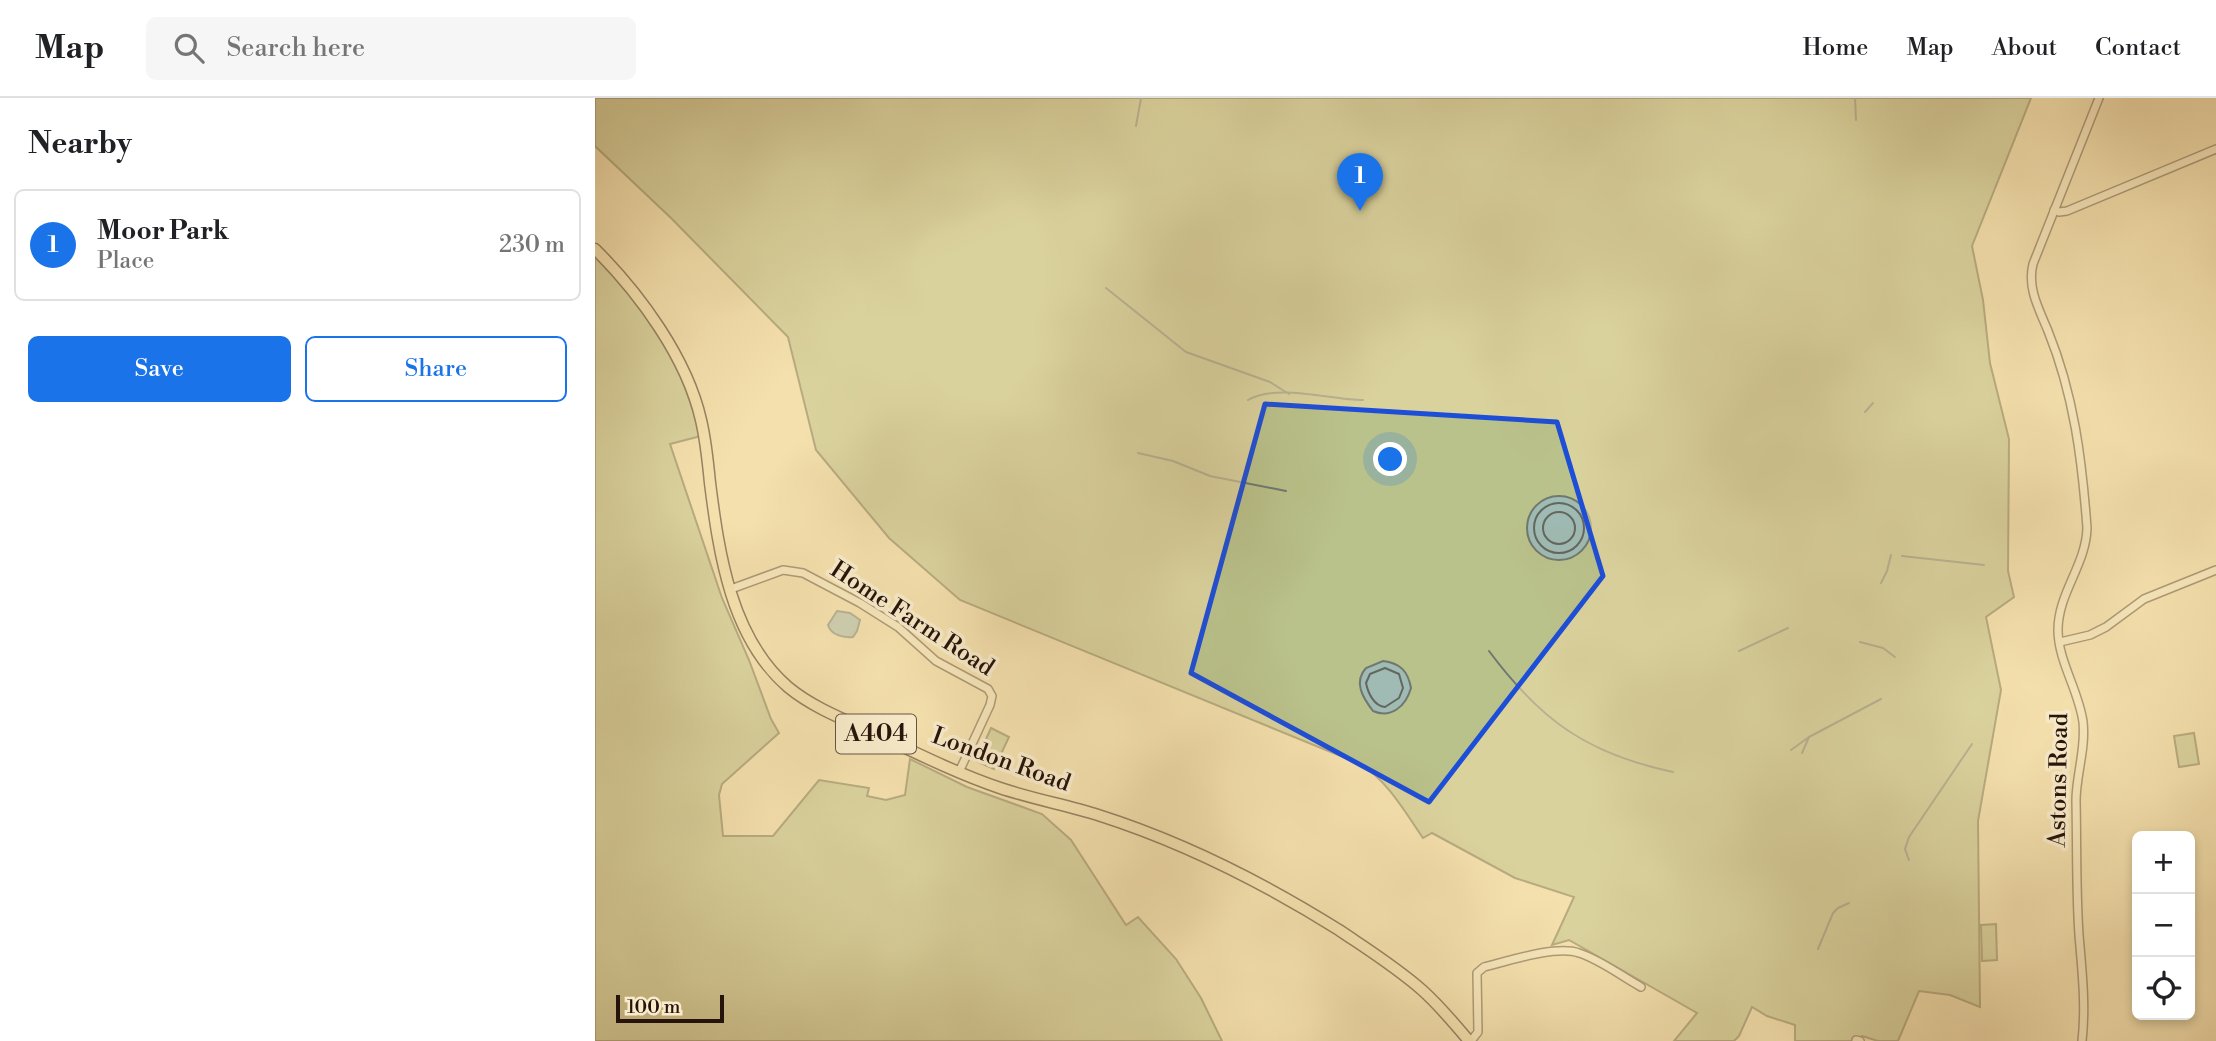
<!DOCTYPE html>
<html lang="en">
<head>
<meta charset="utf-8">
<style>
  :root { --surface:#fff; --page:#f6f6f6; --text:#202124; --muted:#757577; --line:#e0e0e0; --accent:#1a73e8 }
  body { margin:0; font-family:"Libre Bodoni",serif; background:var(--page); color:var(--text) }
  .controls { position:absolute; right:21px; bottom:21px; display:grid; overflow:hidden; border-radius:10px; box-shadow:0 4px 10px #0003 }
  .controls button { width:63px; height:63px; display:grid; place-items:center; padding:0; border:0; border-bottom:2px solid var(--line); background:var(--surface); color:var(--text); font:35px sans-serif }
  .scale { position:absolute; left:21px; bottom:18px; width:108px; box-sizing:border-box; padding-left:7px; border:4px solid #26130b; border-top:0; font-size:19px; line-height:24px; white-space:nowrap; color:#26130b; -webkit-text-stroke:5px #f8ebca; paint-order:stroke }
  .you { position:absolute; left:796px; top:362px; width:24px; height:24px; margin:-18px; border:5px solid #fff; border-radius:50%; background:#1a73e8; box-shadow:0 0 0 10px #1a73e833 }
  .badge { display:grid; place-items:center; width:46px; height:46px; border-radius:50%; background:var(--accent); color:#fff; font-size:23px; font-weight:700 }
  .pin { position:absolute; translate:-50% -58px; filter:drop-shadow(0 2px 4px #0008) }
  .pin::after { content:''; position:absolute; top:37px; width:24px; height:21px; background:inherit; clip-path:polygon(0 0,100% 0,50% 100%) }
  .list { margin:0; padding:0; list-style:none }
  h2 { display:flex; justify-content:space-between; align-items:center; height:91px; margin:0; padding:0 28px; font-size:30px }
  h2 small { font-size:23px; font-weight:400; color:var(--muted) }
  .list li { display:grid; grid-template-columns:46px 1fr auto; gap:21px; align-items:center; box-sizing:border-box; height:112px; margin:0 14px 14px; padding:0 14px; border:2px solid var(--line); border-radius:10px }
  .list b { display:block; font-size:26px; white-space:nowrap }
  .list p { margin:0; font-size:23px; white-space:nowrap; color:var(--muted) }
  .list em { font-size:23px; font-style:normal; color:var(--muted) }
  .actions { display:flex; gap:14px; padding:21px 28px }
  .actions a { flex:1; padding:16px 0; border:2px solid var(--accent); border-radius:10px; text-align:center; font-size:24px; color:var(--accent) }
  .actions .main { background:var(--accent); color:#fff }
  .icon { flex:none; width:38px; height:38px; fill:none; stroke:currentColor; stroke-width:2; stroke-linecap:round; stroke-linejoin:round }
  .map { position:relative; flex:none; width:1621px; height:943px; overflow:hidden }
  header { display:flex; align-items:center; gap:42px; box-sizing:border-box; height:98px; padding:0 35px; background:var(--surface); border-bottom:2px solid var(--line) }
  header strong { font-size:33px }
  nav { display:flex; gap:38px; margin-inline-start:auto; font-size:24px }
  .search { width:490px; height:63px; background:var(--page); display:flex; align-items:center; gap:18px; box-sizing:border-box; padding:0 24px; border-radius:10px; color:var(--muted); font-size:26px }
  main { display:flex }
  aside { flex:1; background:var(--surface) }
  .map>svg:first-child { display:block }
</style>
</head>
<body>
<header>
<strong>Map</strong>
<div class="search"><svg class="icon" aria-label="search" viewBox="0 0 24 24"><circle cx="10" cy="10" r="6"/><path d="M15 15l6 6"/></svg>Search here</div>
<nav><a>Home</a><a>Map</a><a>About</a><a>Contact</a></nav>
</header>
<main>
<aside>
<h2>Nearby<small></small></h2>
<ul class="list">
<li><span class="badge">1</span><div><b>Moor Park</b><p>Place</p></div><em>230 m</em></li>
</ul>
<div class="actions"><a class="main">Save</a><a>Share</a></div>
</aside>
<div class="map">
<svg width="1621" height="943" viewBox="0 0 1621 943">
  <rect width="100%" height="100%" fill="#f4e0ad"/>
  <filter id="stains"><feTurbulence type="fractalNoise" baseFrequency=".00286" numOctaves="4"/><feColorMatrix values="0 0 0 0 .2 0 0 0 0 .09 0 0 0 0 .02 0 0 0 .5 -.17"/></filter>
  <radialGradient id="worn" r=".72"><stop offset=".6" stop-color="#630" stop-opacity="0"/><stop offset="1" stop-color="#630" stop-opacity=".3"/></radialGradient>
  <!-- green -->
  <g fill="#bac28b" stroke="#706a4b" stroke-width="2">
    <path d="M0,0H1436L1377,148L1388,202L1395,265L1414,341L1413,473L1419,499L1391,519L1406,592L1383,723L1385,909L1355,897L1324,893L1303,943H1283L1267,938L1264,943H1200V927L1172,918L1157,909L1144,938L1139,943H1079L1102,915L974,842L957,847L979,799L920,780L837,735L828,740C810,714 793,683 765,666L365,502L294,440L221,352L193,239L76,120L0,48Z"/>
    <path d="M0,158C30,186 61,230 80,267C92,289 98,314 106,338L75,346L127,500L154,562L176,621L184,635L127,686L124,697L128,738H178L224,682L274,690L272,698L291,702L310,697L315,661L372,689L447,716L476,742L531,827L543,819L581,861L606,900L627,943H0Z"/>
    <polygon points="396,630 414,639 399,671 381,663"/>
    <polygon points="1599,635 1604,666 1584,669 1579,638"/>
    <polygon points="1401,826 1402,862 1387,863 1386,827"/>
  </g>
  <!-- water -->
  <g fill="#9fbbb4" stroke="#6f7870" stroke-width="2">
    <circle cx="964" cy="430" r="32"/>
    <path d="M242,513L255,515L265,522L262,533L258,539C248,540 236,537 233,527Z"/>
    <path d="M788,563C805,565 813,573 816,590C811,608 796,621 778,613C768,600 758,584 771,570Z"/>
  </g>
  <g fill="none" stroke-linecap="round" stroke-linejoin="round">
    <!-- shore -->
    <g stroke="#626760" stroke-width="2">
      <circle cx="964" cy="430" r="25"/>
      <circle cx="964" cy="430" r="16"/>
      <path d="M790,570L804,576L808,590L804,600L790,609C779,608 773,595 771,585L775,576Z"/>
    </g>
    <!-- stream -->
    <g stroke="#6f7870" stroke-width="2">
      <polyline points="1260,0 1261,22"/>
      <polyline points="541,28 546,0"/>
      <polyline points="511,190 591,254 675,284 694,296"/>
      <path d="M653,302C683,285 735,302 768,302"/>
      <polyline points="1270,314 1278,305"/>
      <polyline points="543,355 578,363 615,378 691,393"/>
      <polyline points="1307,458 1389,467"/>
      <polyline points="1286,485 1292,473 1296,457"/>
      <polyline points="1265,544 1288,550 1300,559"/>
      <path d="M894,553C946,623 993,656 1078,674"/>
      <polyline points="1144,553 1193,530"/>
      <polyline points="1196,652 1214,639"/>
      <polyline points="1207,655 1214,639 1286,601"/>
      <polyline points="1314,762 1310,751 1314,739 1377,646"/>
      <polyline points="1223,851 1238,815 1243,810 1254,805"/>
    </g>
    <defs>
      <g id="street">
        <polyline points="1459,112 1464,114 1472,113 1621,51"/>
        <polyline points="136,491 188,472 208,475 265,505 303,529 341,563 393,591 397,598 395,607 364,674"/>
        <polyline points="1465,544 1495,537 1511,529 1549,501 1621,472"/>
        <polyline points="1261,942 1265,943"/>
        <path d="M876,943L883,934L882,875L889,869C913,863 961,847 984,855C1006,862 1026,878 1046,889"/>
        <path d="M1487,943C1491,907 1487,873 1484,837C1481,793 1482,748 1481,703C1481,677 1491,651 1488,624C1484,593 1463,563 1463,532C1463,495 1491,467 1492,430C1487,362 1479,297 1453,233C1444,211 1432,190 1438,166L1504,0"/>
      </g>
      <path id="primary" d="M0,151C45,196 92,260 106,322C111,343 113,364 115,385C124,456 136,540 193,589C217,609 248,621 277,634C319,654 361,675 405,690C438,701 471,707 503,717C588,744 669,785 744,832C772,851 801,869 827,892C844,907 859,925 874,943"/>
    </defs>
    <!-- street casing -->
    <use href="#street" stroke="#5a4634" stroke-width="10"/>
    <!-- primary casing -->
    <use href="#primary" stroke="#26130b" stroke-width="13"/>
    <!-- street -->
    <use href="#street" stroke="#f8ebca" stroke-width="7"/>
    <!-- primary -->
    <use href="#primary" stroke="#f4e0ad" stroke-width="10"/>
  </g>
  <!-- marked area -->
  <path d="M0 0H1621V943H0ZM670,306L962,324L1008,478L834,704L596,575Z" fill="#f4e0ad" fill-opacity=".55" fill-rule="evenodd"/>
  <path fill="none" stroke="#1d4ed8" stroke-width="5" stroke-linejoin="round" d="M670,306L962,324L1008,478L834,704L596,575Z"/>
  <g text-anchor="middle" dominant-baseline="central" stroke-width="7" stroke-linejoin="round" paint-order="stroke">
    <!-- shield labels -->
    <rect fill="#f8ebca" stroke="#655444" stroke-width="2" x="241" y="616.5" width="80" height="39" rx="5"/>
    <g font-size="23" font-weight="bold" fill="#26130b">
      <text x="281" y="636">A404</text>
    </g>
    <!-- street labels -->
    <g font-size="24" fill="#26130b" stroke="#f8ebca">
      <text transform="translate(317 521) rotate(33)">Home Farm Road</text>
      <text transform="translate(406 662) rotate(20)">London Road</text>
      <text transform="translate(1464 682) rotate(-89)">Astons Road</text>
    </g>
  </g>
  <rect width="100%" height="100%" filter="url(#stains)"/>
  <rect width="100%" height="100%" fill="url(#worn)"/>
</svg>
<div class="controls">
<button>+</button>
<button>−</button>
<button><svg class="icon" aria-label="locate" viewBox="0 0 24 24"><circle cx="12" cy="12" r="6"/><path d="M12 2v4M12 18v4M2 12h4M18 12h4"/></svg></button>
</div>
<div class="scale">100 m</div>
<div class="you"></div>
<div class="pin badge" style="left:765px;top:113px">1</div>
</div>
</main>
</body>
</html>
